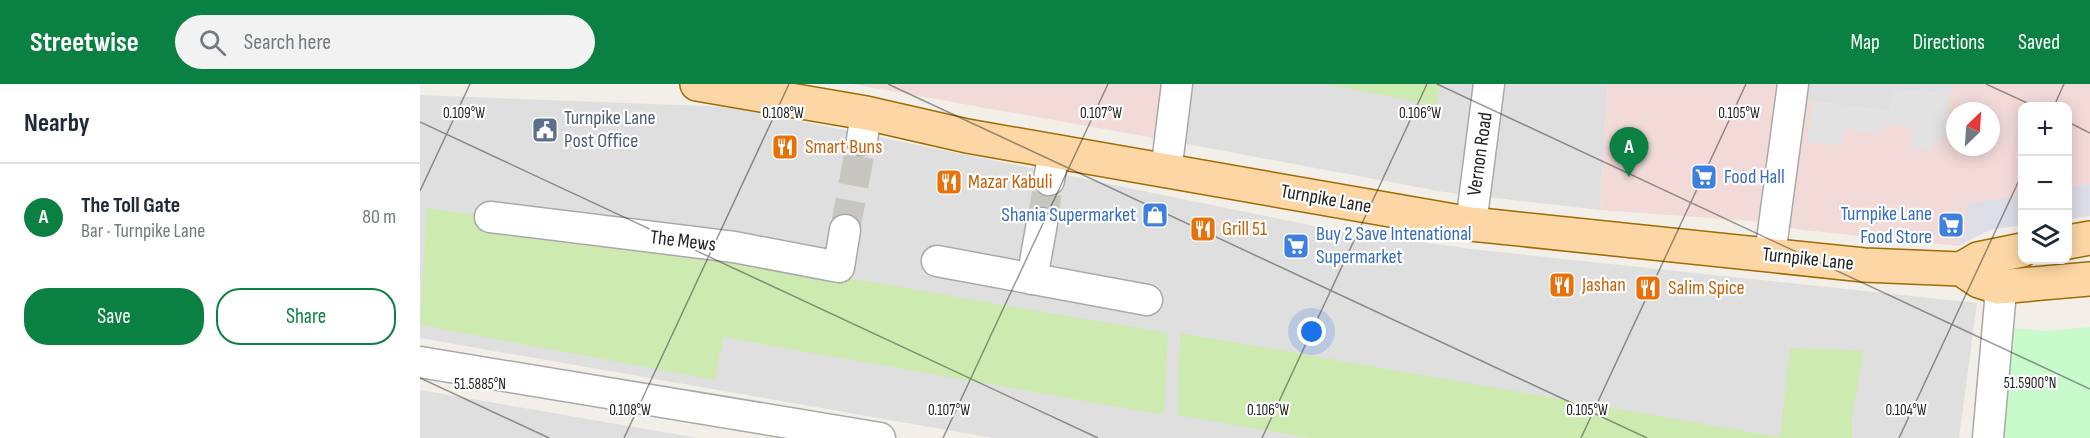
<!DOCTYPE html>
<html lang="en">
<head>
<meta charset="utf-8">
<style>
  :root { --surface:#fff; --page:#f2f2f3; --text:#1f2937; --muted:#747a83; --line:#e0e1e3; --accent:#0b8043 }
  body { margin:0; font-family:"Sofia Sans Condensed",sans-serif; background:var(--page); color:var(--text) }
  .controls { position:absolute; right:18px; top:18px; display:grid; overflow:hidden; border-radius:12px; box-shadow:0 3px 15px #0003 }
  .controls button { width:54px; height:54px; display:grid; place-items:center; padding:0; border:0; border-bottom:2px solid var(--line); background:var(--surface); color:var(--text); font:30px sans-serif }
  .compass { position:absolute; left:1526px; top:18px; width:54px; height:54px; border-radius:50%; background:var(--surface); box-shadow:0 3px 15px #0003; rotate:25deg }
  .you { position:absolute; left:892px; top:248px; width:21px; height:21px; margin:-15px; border:4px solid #fff; border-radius:50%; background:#1a73e8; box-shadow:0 0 0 9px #1a73e833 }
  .badge { display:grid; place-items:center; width:39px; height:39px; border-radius:50%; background:var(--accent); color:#fff; font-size:20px; font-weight:700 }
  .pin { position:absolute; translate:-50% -50px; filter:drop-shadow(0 2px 3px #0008) }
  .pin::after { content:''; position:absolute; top:32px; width:21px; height:18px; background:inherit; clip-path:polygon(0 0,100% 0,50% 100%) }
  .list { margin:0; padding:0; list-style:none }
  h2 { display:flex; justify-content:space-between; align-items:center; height:78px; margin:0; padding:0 24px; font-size:26px }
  h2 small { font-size:20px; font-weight:400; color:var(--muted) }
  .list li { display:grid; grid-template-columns:39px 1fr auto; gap:18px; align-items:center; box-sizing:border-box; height:108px; padding:0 24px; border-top:2px solid var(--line) }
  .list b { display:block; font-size:22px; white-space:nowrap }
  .list p { margin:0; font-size:20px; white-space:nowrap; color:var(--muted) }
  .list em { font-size:20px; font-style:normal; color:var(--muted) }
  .actions { display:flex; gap:12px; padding:18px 24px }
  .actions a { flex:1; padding:14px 0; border:2px solid var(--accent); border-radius:24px; text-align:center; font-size:21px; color:var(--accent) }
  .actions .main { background:var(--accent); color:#fff }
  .icon { flex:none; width:33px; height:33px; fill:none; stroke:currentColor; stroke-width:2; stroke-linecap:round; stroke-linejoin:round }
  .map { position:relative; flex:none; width:1670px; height:354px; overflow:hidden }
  header { display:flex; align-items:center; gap:36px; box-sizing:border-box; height:84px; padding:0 30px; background:var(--accent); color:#fff }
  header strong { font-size:28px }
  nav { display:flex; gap:33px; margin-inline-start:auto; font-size:21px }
  .search { width:420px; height:54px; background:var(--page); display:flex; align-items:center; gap:15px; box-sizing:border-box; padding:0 21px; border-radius:33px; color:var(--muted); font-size:22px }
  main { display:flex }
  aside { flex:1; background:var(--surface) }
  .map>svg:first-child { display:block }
</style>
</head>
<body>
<header>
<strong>Streetwise</strong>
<div class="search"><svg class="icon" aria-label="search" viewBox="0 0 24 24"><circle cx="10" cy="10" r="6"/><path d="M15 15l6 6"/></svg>Search here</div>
<nav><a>Map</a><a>Directions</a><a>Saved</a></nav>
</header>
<main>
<aside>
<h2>Nearby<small></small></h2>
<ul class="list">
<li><span class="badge">A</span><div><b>The Toll Gate</b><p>Bar · Turnpike Lane</p></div><em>80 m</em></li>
</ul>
<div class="actions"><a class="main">Save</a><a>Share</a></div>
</aside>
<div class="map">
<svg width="1670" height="354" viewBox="0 0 1670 354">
  <rect width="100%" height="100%" fill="#f2efe9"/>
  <!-- residential -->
  <g fill="#e0dfdf">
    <polygon points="746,0 1188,0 1180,126 1024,108 740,55"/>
    <polygon points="1389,0 1534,0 1530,10 1474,5 1470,27 1387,17"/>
    <polygon points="0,11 312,23 909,145 1051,165 1557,219 1539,354 573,354 0,254"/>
    <polygon points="0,306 278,354 0,354"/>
  </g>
  <!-- commercial -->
  <g fill="#f2dad9" fill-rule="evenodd">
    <polygon points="432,0 746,0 740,55"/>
    <path d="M1188,0H1389L1387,17L1469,27L1474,5L1529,10L1534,0H1670V104L1648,108V22H1602V115L1546,149L1539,155L1538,162L1383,146L1332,137L1180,126ZM1535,27H1571V63H1535Z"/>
  </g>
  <!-- grass -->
  <g fill="#cdebb0">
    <polygon points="907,0 1020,0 1016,22"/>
    <polygon points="7,124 372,178 416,192 748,249 744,331 303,253 295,296 0,241"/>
    <polygon points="760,249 1360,353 1370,264 1443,267 1432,334 1432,354 890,354 758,331"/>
  </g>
  <!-- park -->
  <polygon fill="#c8facc" points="1582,243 1626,247 1670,243 1670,354 1582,354"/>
  <!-- parking -->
  <polygon fill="#e2e2e2" points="1474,5 1530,10 1525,57 1513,57 1512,65 1492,64 1493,43 1463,41 1461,50 1423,46 1422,61 1387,58 1393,18 1470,27"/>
  <!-- plaza -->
  <g fill="#dddde8">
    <polygon points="1670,100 1670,132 1648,135 1648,104"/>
    <polygon points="1602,111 1602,141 1570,146 1538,162 1539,155 1546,149 1547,120"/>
  </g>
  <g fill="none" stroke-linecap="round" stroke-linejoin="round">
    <!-- minor-tunnel -->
    <g stroke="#c8c6c1" stroke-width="30" stroke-dasharray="30 15" stroke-linecap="butt">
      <polyline points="622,139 629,96"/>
      <polyline points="425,146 442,56"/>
    </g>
    <defs>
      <g id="minor">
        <polyline points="442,56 446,29"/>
        <polyline points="746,88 757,0"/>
        <polyline points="629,96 634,68"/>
        <polyline points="70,133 314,163 419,183 425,146"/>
        <polyline points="1051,140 1069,0"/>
        <polyline points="1350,171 1373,0"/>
        <polyline points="517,177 727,216"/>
        <polyline points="612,195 622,139"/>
        <polyline points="0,278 460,354"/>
        <polyline points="1568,354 1580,218 1578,203"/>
      </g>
      <g id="major">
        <polyline points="277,0 446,29 547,52 1051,140 1444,181 1541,185 1559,197 1578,203 1670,195"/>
        <polyline points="1648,158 1670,154"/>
        <polyline points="1541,185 1558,175 1602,166"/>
      </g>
    </defs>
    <!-- minor casing -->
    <use href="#minor" stroke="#a9a9a9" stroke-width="33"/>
    <!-- major casing -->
    <use href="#major" stroke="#a06b00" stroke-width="36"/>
    <!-- minor -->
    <use href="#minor" stroke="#fff" stroke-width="30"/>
    <!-- major -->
    <use href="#major" stroke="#fcd6a4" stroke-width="33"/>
  </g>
  <!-- ticks -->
  <path fill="none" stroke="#222" stroke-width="1.5" stroke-opacity="0.45" d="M468,0L1227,354M1017,0L1670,305M1566,0L1614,22M1634,22L1644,0M0,38L678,354M1648,38L1670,49M0,107L50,0M0,294L129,354M204,354L369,0M523,354L688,0M842,354L1007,0M1161,354L1326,0M1479,354L1602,90"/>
  <!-- icons -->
  <defs>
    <symbol id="civic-square" viewBox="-11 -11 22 22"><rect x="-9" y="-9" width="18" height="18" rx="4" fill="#5c6f8a" stroke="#fff"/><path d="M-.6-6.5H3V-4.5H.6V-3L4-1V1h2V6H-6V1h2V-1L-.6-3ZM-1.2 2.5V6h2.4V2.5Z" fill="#fff"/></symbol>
    <symbol id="restaurant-square" viewBox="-11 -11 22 22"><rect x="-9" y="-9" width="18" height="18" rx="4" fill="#e8710a" stroke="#fff"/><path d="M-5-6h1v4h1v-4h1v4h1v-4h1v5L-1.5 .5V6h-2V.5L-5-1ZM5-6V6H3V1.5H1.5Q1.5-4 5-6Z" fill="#fff"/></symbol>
    <symbol id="supermarket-square" viewBox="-11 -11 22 22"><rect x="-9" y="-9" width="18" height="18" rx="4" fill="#3f7fe0" stroke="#fff"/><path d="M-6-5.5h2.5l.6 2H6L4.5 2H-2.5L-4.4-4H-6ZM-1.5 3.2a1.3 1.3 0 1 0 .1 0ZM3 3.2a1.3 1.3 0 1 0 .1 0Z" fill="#fff"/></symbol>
    <symbol id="shop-square" viewBox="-11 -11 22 22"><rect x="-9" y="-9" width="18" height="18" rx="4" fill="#3f7fe0" stroke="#fff"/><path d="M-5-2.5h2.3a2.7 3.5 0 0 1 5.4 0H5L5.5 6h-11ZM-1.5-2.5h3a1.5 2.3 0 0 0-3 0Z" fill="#fff"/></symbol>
  </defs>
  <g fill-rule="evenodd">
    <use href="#civic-square" x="110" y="31" width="30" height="30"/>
    <use href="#restaurant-square" x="350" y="48" width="30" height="30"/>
    <use href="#supermarket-square" x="1269" y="78" width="30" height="30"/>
    <use href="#restaurant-square" x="514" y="83" width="30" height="30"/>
    <use href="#shop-square" x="720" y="116" width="30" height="30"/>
    <use href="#supermarket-square" x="1516" y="126" width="30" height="30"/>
    <use href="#restaurant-square" x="768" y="130" width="30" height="30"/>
    <use href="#supermarket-square" x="861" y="147" width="30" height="30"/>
    <use href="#restaurant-square" x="1127" y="186" width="30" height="30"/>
    <use href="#restaurant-square" x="1213" y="189" width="30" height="30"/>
  </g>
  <g text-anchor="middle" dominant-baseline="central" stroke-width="4.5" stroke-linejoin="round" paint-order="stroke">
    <!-- service labels -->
    <g font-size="20" fill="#4e5e75" stroke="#fff" text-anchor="start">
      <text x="144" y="34">Turnpike Lane<tspan x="144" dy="23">Post Office</tspan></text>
    </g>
    <!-- food labels -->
    <g font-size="20" fill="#c56008" stroke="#fff" text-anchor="start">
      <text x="385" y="63">Smart Buns</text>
      <text x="548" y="98">Mazar Kabuli</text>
      <text x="802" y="145">Grill 51</text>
      <text x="1162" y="201">Jashan</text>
      <text x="1248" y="204">Salim Spice</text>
    </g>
    <!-- street labels -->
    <g font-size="20" fill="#222" stroke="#fff">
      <text transform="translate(1060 70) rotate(-82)">Vernon Road</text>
      <text transform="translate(906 115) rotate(10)">Turnpike Lane</text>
      <text transform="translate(263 157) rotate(7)">The Mews</text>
      <text transform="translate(1388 175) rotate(6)">Turnpike Lane</text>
    </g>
    <!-- shop labels -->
    <g font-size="20" fill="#366cbe" stroke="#fff" text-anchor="start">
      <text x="1304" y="93">Food Hall</text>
      <text x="1512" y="130" text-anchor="end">Turnpike Lane<tspan x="1512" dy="23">Food Store</tspan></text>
      <text x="716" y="131" text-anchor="end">Shania Supermarket</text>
      <text x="896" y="150">Buy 2 Save Intenational<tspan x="896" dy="23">Supermarket</tspan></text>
    </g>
  </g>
  <g font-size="15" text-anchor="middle" fill="#222" stroke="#fff" stroke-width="4.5" stroke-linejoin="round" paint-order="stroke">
    <text x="44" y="34">0.109°W</text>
    <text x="363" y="34">0.108°W</text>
    <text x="681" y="34">0.107°W</text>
    <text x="1000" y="34">0.106°W</text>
    <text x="1319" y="34">0.105°W</text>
    <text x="1610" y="304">51.5900°N</text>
    <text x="60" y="305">51.5885°N</text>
    <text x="210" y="331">0.108°W</text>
    <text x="529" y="331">0.107°W</text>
    <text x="848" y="331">0.106°W</text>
    <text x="1167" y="331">0.105°W</text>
    <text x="1486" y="331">0.104°W</text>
  </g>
</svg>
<div class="controls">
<button>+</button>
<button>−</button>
<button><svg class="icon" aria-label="layers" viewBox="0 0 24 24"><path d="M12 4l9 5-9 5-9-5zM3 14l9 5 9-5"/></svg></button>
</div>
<svg class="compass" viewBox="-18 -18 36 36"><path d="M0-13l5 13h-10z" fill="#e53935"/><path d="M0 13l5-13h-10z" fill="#747a83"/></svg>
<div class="you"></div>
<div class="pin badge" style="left:1209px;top:93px">A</div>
</div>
</main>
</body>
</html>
